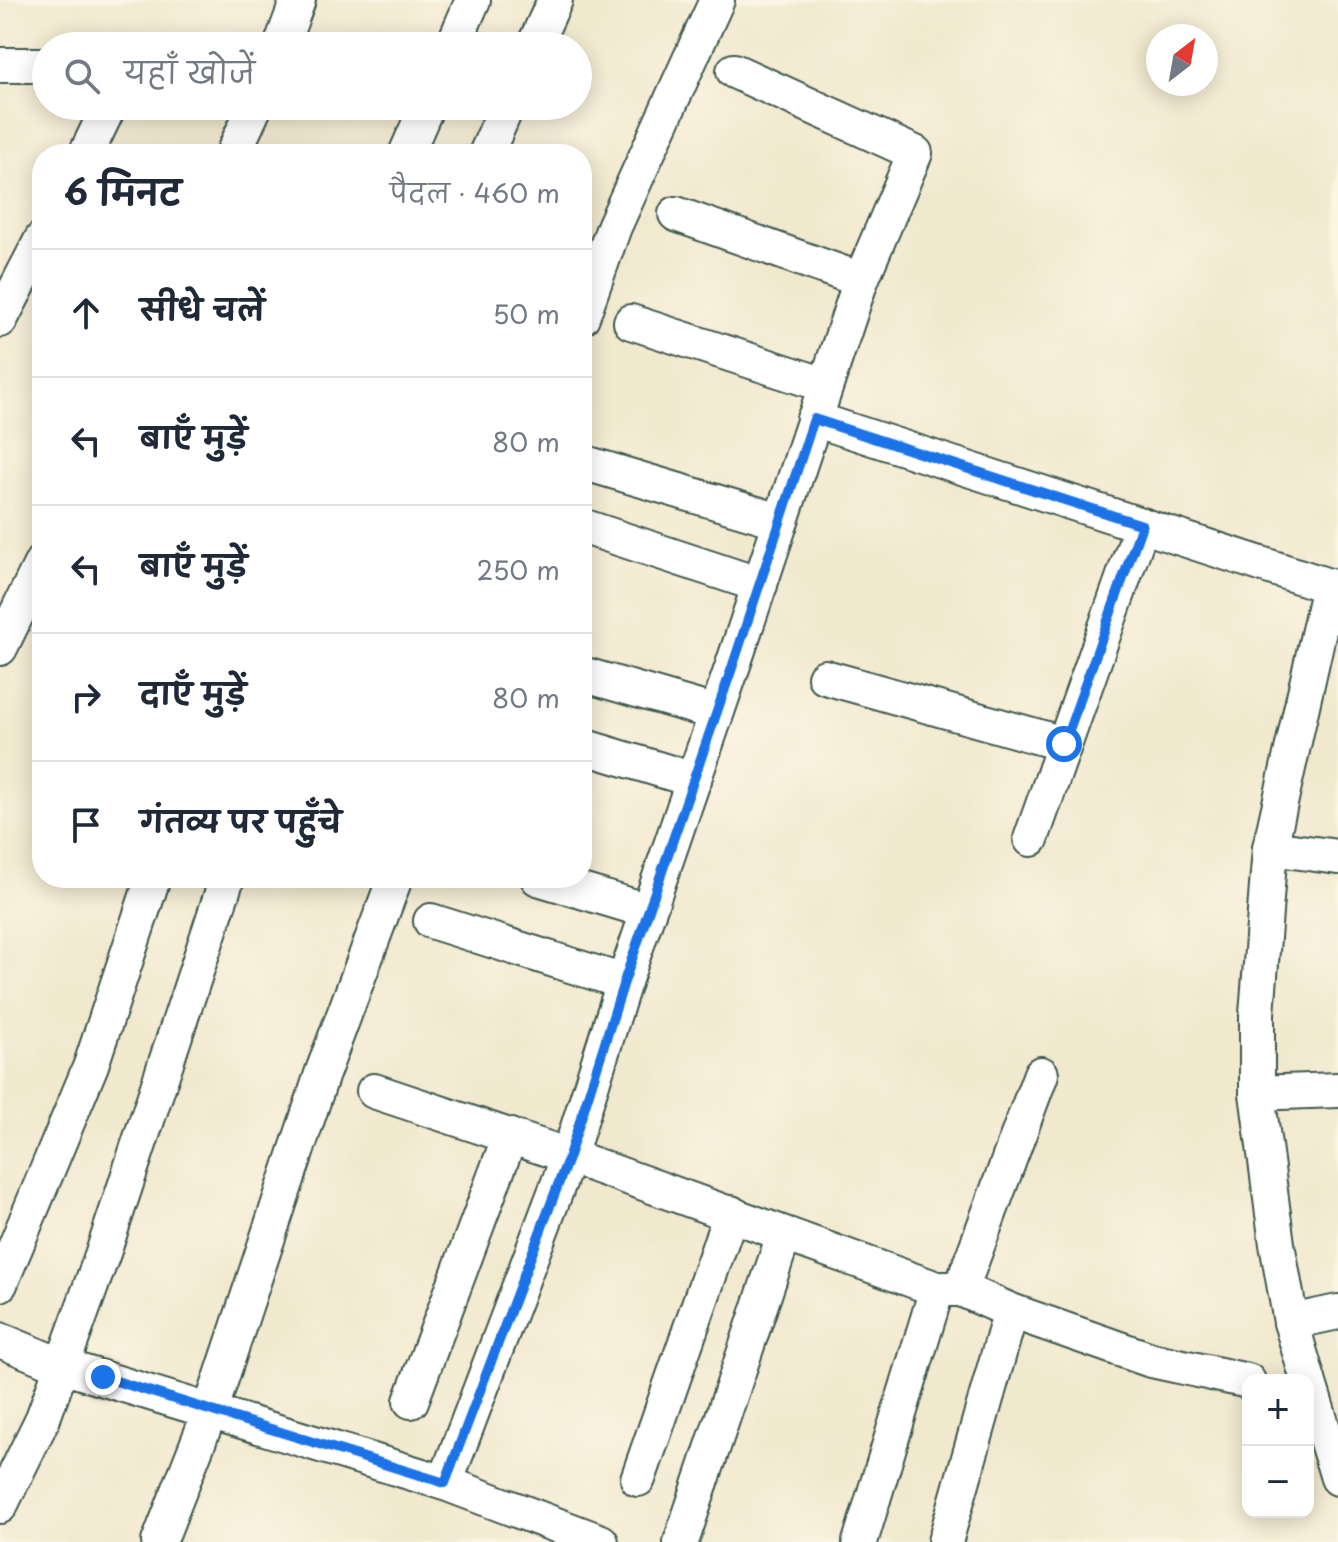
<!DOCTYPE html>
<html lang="hi">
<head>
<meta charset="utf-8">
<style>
  :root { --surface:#fff; --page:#f2f2f3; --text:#1f2937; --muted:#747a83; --line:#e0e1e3 }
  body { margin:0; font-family:"Playpen Sans","Playpen Sans Deva",sans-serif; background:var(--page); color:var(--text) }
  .controls { position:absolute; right:24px; bottom:24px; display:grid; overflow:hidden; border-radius:16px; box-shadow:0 4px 20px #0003 }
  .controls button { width:72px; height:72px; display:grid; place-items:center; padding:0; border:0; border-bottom:2px solid var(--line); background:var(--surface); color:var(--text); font:40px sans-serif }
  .compass { position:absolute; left:1146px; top:24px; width:72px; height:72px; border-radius:50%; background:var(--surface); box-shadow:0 4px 20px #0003; rotate:31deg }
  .stop { position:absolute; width:24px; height:24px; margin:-18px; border:6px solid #1a73e8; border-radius:50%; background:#fff }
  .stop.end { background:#1a73e8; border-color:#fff; box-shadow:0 2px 8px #0008 }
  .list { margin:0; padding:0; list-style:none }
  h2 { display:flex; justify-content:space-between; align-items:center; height:104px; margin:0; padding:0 32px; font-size:34px }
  h2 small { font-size:26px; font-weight:400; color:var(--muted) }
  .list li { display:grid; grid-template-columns:52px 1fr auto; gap:24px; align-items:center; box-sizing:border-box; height:128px; padding:0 32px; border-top:2px solid var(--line) }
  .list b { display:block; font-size:30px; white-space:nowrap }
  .list em { font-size:26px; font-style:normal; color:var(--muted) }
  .icon { flex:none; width:44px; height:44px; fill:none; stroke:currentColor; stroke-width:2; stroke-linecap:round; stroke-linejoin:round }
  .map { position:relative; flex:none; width:1338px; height:1542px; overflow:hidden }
  .search { position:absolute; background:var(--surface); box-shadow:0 4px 20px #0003; left:32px; top:32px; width:560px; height:88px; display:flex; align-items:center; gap:20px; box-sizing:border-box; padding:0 28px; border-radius:44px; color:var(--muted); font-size:30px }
  .panel { position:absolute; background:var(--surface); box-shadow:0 4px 20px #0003; left:32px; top:144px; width:560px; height:744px; border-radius:32px }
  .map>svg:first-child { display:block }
</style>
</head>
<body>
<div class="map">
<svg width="1338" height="1542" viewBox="0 0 1338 1542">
  <rect width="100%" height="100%" fill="#fcf5e5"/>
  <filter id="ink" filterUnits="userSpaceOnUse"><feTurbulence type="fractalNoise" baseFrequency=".0125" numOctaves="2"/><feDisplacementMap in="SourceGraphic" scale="16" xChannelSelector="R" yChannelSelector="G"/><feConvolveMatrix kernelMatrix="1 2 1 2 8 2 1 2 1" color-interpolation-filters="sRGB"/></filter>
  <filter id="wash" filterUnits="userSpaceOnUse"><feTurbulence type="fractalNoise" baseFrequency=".006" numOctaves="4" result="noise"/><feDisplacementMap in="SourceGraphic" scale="32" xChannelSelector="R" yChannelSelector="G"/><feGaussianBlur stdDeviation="1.8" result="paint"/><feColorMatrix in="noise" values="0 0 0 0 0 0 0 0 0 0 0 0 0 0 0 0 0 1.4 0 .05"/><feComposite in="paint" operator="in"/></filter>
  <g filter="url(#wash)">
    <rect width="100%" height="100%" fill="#f1e9ce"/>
  </g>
  <g filter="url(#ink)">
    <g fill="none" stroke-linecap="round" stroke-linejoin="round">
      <defs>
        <g id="minor">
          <polyline points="281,46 298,0"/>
          <polyline points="453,46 473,0"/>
          <polyline points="534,46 555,0"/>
          <polyline points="0,65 46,65"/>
          <polyline points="86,154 109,106"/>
          <polyline points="233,154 255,106"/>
          <polyline points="406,154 427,106"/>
          <polyline points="486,154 507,106"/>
          <polyline points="676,214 861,280"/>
          <polyline points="582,317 614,227 717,0"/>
          <polyline points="0,320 42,239"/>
          <polyline points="631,322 825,385"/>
          <polyline points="814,419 1338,589"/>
          <polyline points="582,462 780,521"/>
          <polyline points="582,526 760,585"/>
          <polyline points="0,648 42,562"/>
          <polyline points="582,674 716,713"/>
          <polyline points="825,677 1064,744"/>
          <polyline points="582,746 694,780"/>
          <polyline points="1031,839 1142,525"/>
          <polyline points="1270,848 1338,857"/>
          <polyline points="538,878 648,911"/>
          <polyline points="431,921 624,982"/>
          <polyline points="374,1091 569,1156 937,1289 961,1289 1011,1311 1151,1360 1248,1381"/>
          <polyline points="1257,1093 1338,1090"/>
          <polyline points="0,1284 91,1065 153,878"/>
          <polyline points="961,1289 1041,1074"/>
          <polyline points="1291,1322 1338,1312"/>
          <polyline points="0,1340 62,1366 445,1483 601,1542"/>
          <polyline points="1308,1380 1291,1322 1277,1244 1257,1093 1257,1014 1270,848 1329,586"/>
          <polyline points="1308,1380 1338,1478"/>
          <polyline points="411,1401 510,1136"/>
          <polyline points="638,1479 731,1213"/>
          <polyline points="445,1483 569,1156 624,982 733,665 861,280 915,153 734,71"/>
          <polyline points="0,1506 43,1418 103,1253 227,878"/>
          <polyline points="159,1542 210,1412 322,1074 395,878"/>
          <polyline points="681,1542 784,1235"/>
          <polyline points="860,1542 937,1289"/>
          <polyline points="945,1542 1011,1311"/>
        </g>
      </defs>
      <!-- minor casing -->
      <use href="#minor" stroke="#3e574b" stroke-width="38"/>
      <!-- minor -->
      <use href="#minor" stroke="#fff" stroke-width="34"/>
    </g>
  </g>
  <g fill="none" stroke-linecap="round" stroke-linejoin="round" filter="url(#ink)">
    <!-- route -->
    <polyline stroke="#1a73e8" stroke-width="10" points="103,1377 445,1483 569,1156 624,982 733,665 814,419 1142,525 1064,744"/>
  </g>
</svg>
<div class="controls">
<button>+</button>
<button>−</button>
</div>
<svg class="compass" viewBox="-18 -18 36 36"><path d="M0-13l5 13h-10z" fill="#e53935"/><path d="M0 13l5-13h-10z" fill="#747a83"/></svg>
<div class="stop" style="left:1064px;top:744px"></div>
<div class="stop end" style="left:103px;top:1377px"></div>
<div class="search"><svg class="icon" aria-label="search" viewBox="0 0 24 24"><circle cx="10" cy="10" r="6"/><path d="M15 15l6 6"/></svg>यहाँ खोजें</div>
<section class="panel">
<h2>6 मिनट<small>पैदल · 460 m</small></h2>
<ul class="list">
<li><svg class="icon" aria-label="ahead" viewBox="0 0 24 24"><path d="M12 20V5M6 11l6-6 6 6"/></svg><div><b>सीधे चलें</b></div><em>50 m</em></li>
<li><svg class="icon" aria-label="left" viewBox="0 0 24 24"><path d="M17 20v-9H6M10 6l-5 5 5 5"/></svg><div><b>बाएँ मुड़ें</b></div><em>80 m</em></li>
<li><svg class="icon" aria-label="left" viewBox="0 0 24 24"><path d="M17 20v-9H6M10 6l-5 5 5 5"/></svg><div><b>बाएँ मुड़ें</b></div><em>250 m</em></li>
<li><svg class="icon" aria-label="right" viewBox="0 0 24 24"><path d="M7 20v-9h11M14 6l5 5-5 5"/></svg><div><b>दाएँ मुड़ें</b></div><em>80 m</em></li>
<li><svg class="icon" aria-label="arrive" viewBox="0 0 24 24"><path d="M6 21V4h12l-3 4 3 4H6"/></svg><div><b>गंतव्य पर पहुँचे</b></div></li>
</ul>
</section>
</div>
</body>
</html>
